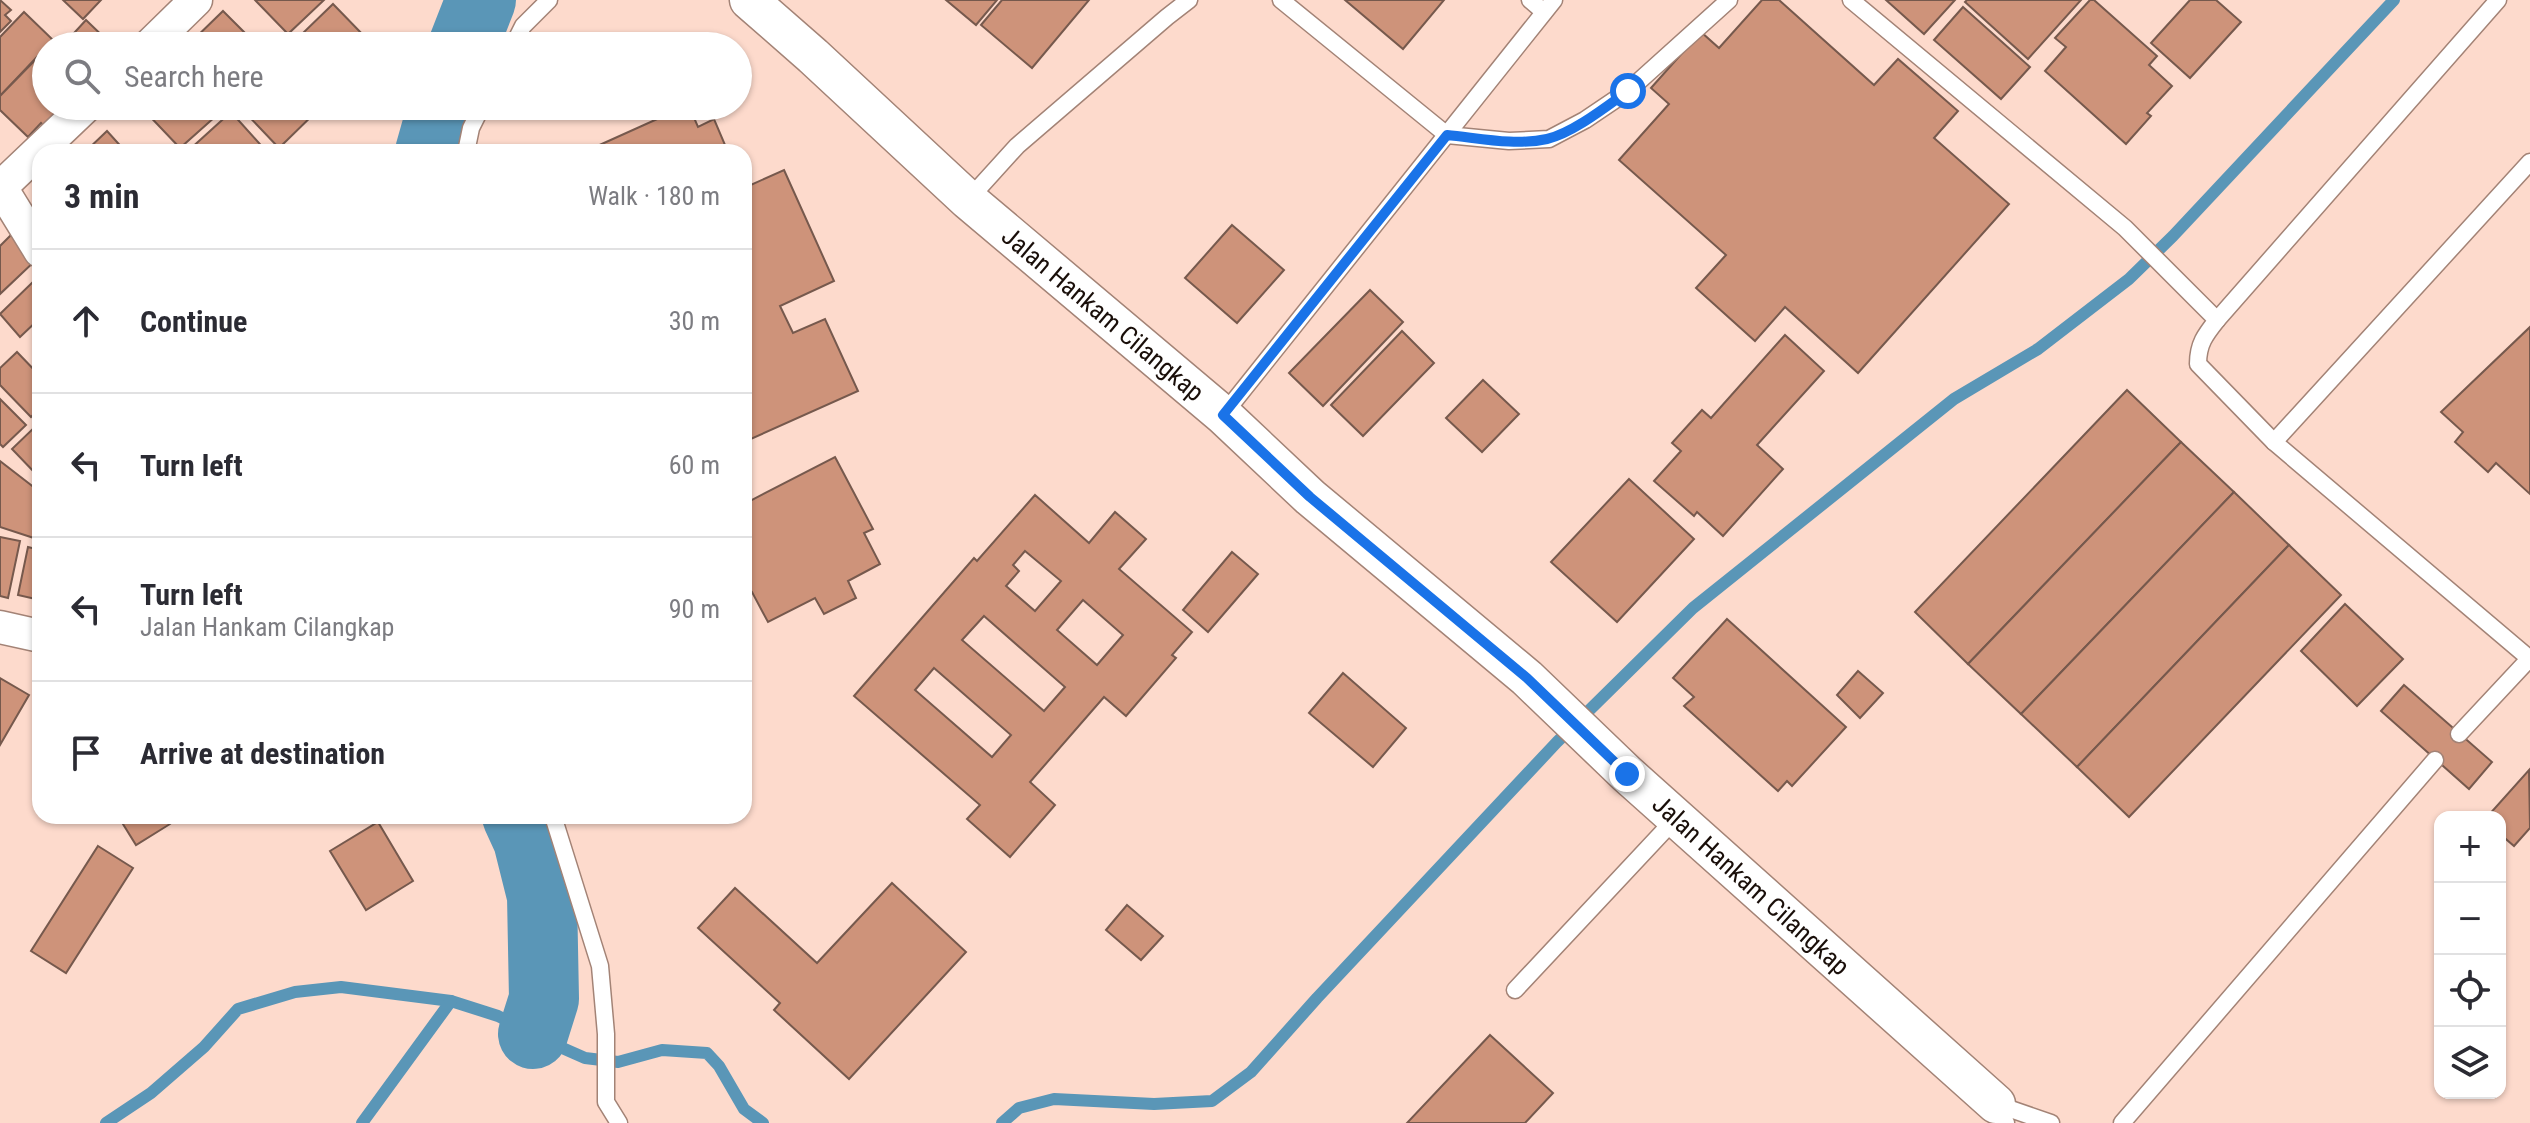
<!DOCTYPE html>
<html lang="en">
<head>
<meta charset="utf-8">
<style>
  :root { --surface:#fff; --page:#f2f2f3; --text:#2b2b33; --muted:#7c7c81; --line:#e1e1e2 }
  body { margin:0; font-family:"Roboto Condensed",sans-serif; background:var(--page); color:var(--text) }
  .controls { position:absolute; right:24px; bottom:24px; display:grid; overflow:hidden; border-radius:16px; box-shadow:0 2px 6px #0004 }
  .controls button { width:72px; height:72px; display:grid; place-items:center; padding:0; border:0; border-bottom:2px solid var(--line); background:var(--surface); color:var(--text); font:40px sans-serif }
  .stop { position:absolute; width:24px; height:24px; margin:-18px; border:6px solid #1a73e8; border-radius:50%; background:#fff }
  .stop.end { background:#1a73e8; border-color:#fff; box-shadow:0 2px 8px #0008 }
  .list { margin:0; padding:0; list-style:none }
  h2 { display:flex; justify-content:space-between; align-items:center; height:104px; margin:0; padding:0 32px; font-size:34px }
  h2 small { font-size:26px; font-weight:400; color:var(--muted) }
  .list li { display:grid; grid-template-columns:52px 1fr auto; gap:24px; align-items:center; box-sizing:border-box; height:144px; padding:0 32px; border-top:2px solid var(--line) }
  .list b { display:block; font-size:30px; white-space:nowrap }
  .list p { margin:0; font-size:26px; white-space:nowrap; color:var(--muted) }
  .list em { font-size:26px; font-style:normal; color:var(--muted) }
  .icon { flex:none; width:44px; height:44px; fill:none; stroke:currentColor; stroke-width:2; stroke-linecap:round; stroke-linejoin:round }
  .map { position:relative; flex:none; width:2530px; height:1123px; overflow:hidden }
  .search { position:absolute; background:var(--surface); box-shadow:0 2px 6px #0004; left:32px; top:32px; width:720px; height:88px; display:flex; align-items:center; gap:20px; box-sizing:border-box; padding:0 28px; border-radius:44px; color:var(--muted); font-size:30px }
  .panel { position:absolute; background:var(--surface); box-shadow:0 2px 6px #0004; left:32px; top:144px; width:720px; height:680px; border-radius:24px }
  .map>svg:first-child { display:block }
</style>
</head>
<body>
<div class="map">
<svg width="2530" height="1123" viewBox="0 0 2530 1123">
  <rect width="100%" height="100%" fill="#fddacc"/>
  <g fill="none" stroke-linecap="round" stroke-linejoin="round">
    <!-- stream -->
    <g stroke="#5a96b7" stroke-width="12">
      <polyline points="106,1123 151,1093 204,1047 238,1009 295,992 341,987 451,1001 498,1016 551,1043 585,1058 618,1062 662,1050 707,1053 719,1066 744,1109 763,1123"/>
      <polyline points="362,1123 451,1001"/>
      <polyline points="1002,1123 1019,1108 1054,1099 1154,1104 1212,1101 1251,1072 1317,998 1557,742 1693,608 1954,399 2038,349 2129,279 2173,236 2394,0"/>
    </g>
    <!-- river -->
    <g stroke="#5a96b7" stroke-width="70">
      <polyline points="463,46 481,0"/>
      <polyline points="430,152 443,106"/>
      <polyline points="517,816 528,840 542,896 544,999 533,1034"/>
    </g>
  </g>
  <!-- building -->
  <g fill="#ce937a" stroke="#76594d" stroke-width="2" fill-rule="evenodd">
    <polygon points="0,0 11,10 5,15 11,21 0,32"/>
    <polygon points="63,0 101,0 83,19"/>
    <polygon points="255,0 324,0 288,34"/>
    <polygon points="946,0 997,0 976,25"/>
    <polygon points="1002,0 1089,0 1032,68 981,25"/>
    <polygon points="1345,0 1444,0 1403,49"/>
    <polygon points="1762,0 1779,0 1874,85 1898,59 1958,111 1934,138 2009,204 1858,373 1785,307 1755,341 1696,288 1726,255 1619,160 1669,104 1651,88 1701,32 1719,48"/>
    <polygon points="1886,0 1955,0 1924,34"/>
    <polygon points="1967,0 2081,0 2028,59 1965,2"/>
    <polygon points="2090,0 2094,0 2157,56 2149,65 2172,86 2147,113 2151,116 2126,144 2045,71 2066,47 2055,38"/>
    <polygon points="2190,0 2216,0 2241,22 2190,78 2151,43"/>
    <polygon points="333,4 367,39 359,46 315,46 303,33"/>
    <polygon points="1963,7 2030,67 2001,99 1934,40"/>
    <polygon points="223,11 258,46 187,46"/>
    <polygon points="24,12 53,40 0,96 0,37"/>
    <polygon points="86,20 113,46 66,46 64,44"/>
    <polygon points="46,49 46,106 79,106 51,133 41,123 28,137 0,110 0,96"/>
    <polygon points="140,106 223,106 225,108 180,148"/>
    <polygon points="239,106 320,106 321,107 279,148"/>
    <polygon points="686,106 689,106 698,127 714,119 728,152 584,152"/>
    <polygon points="231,112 267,152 188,152 188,151"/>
    <polygon points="107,131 126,152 85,152"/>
    <polygon points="784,170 834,281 780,306 793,333 825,319 858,391 744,442 744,188"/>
    <polygon points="1232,225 1284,270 1237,323 1185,278"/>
    <polygon points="13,233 37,259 0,294 0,246"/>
    <polygon points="40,275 40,318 20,337 0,314"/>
    <polygon points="1370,290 1403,322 1323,406 1289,373"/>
    <polygon points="2530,327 2530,494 2496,463 2488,472 2455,442 2463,432 2441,412"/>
    <polygon points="1402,331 1434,363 1363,436 1331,405"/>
    <polygon points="1785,335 1824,371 1757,445 1783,469 1723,536 1697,512 1694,516 1654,481 1681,451 1672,443 1702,410 1711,418"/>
    <polygon points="17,352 40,376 40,408 31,417 0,385 0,368"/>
    <polygon points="1483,380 1519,414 1482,452 1446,418"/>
    <polygon points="2127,390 2181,442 1968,664 1915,612"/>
    <polygon points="0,399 26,425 3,447 0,444"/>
    <polygon points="40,422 40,472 37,475 12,449"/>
    <polygon points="2181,442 2234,492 2021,714 1968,664"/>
    <polygon points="835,457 873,529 864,533 880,564 848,581 856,598 824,614 815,598 768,622 752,592 744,596 744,504"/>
    <polygon points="0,461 40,492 40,540 0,527"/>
    <polygon points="1629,479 1694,539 1617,622 1551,562"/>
    <polygon points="2234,492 2289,545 2077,767 2021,714"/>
    <path d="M1035,495L1089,543L1115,512L1146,539L1119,569L1192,632L1172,655L1176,658L1126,716L1104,697L1030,782L1055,805L1010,857L967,819L980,805L854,696L974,558L977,561ZM1025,551L1061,581L1035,611L1006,586L1019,571L1013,565ZM1083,600L1123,635L1097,665L1057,630ZM984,616L1065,687L1044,711L962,640ZM934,668L1011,735L992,757L915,690Z"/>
    <polygon points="0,537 20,541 8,598 0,596"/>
    <polygon points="2289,545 2341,595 2129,817 2077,767"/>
    <polygon points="28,547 40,550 40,600 18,595"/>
    <polygon points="1232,552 1258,574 1208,632 1183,610"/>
    <polygon points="2345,604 2403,659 2357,706 2301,651"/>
    <polygon points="1727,619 1846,727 1792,786 1787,781 1778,791 1684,706 1694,697 1673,678"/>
    <polygon points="1858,671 1883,693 1860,718 1837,695"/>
    <polygon points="1343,673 1406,728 1373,767 1309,713"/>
    <polygon points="0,678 29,695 0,745"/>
    <polygon points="2404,685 2492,762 2469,789 2381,711"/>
    <polygon points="2529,770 2530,828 2514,846 2500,834 2500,817 2487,817"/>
    <polygon points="118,816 166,816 170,824 136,845"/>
    <polygon points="378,822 413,881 366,910 330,851"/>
    <polygon points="98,846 133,868 66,973 31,951"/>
    <polygon points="892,883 966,952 849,1079 774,1010 780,1003 698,928 735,888 817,963"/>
    <polygon points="1127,905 1163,936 1141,960 1106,930"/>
    <polygon points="1490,1035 1553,1093 1525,1123 1407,1123"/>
  </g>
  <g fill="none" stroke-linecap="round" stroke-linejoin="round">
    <defs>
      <g id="service">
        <polyline points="1281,0 1447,135 1509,141 1549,139 1585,120 1628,91 1729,0"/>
        <polyline points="1530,0 1544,12"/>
        <path d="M1851,0L2125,228L2217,320C2205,335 2198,344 2198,364L2274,442L2530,659"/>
        <polyline points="513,46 523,26 549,0"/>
        <polyline points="466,152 471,128 482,106"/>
        <polyline points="968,200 1017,146 1167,17 1189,0"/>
        <polyline points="2217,320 2498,0"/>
        <polyline points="1223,415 1554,0"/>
        <polyline points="2274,442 2530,162"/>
        <polyline points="2459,734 2530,658"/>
        <polyline points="553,816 600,966 606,1034 606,1102 619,1123"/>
        <polyline points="1515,990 1676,818"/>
        <polyline points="2006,1123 1996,1104 2051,1123"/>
        <polyline points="2122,1123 2435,760"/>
      </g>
      <g id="minor">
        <polyline points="149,46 196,0"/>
        <polyline points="0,186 40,251"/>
        <polyline points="1,187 86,106"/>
        <polyline points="0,627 40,636"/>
      </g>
      <polyline id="tertiary" points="749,0 813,56 968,200 1223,415 1310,497 1527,678 1627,774 1996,1104"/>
    </defs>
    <!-- service casing -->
    <use href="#service" stroke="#a38376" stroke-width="19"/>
    <!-- minor casing -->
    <use href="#minor" stroke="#a38376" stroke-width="35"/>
    <!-- tertiary casing -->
    <use href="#tertiary" stroke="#a38376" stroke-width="41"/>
    <!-- service -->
    <use href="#service" stroke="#fff" stroke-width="16"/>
    <!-- minor -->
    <use href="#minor" stroke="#fff" stroke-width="32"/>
    <!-- tertiary -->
    <use href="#tertiary" stroke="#fff" stroke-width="38"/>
  </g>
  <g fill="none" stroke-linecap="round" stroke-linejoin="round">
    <!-- route -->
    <path stroke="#1a73e8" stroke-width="10" d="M1627,774L1527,678L1310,497L1223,415L1447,135C1479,138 1515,146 1547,139C1573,133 1607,106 1628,91"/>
  </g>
  <g text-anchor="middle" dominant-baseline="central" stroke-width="7" stroke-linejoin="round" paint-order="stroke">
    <!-- street labels -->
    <g font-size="26" fill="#190e09" stroke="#fff">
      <text transform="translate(1103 314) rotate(40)">Jalan Hankam Cilangkap</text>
      <text transform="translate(1751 885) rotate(42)">Jalan Hankam Cilangkap</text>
    </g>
  </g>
</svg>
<div class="controls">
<button>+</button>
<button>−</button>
<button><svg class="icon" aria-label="locate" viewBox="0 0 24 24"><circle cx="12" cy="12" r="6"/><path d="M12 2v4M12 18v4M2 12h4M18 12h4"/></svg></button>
<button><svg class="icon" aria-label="layers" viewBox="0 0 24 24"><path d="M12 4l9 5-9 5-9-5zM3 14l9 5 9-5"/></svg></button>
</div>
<div class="stop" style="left:1628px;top:91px"></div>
<div class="stop end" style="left:1627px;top:774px"></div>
<div class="search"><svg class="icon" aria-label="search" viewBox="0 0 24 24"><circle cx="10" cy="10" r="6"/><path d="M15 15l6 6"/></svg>Search here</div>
<section class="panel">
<h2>3 min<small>Walk · 180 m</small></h2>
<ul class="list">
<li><svg class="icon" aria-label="ahead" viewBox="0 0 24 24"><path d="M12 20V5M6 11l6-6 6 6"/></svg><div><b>Continue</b></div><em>30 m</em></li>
<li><svg class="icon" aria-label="left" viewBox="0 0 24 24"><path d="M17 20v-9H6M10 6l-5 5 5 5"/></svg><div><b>Turn left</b></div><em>60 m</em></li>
<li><svg class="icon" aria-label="left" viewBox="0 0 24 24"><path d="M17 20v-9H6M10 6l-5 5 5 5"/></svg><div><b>Turn left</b><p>Jalan Hankam Cilangkap</p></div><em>90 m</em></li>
<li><svg class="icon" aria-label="arrive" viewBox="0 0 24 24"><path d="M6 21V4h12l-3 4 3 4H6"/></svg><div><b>Arrive at destination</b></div></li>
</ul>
</section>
</div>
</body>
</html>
